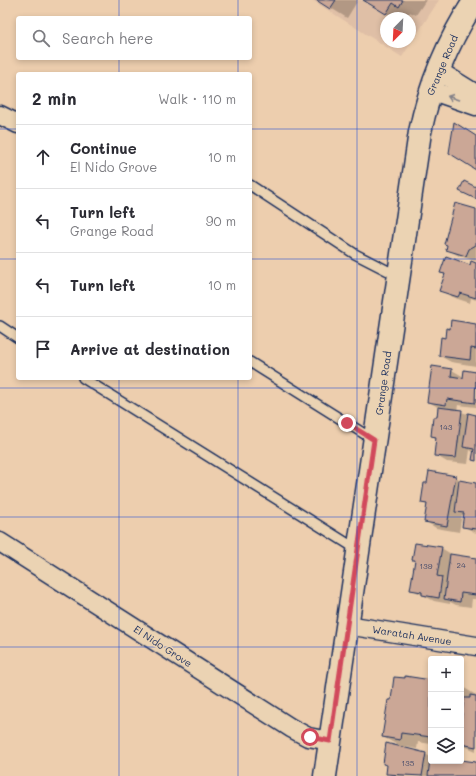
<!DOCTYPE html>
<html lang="en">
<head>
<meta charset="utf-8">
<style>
  :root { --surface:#fff; --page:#f2f2f3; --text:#2b2b33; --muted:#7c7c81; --line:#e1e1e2 }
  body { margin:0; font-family:Mali,sans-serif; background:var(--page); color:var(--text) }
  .controls { position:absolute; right:12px; bottom:12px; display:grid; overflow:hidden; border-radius:4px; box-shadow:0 2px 6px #0003 }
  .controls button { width:36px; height:36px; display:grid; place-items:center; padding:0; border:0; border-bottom:1px solid var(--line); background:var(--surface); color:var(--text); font:20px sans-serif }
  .compass { position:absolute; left:380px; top:12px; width:36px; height:36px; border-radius:50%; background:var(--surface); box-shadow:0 2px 6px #0003; rotate:204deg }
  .stop { position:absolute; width:12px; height:12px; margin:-9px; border:3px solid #d1495b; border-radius:50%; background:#fff }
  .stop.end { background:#d1495b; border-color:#fff; box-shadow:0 1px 4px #0008 }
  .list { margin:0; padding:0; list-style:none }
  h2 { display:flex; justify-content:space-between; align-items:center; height:52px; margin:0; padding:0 16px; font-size:17px }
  h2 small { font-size:13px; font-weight:400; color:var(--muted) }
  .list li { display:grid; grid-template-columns:26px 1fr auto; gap:12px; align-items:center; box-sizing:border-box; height:64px; padding:0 16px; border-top:1px solid var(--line) }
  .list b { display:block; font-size:15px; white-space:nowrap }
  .list p { margin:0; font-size:13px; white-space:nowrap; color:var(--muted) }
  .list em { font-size:13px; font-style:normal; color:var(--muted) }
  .icon { flex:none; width:22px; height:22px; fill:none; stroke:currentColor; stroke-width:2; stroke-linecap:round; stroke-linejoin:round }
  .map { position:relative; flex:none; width:476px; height:776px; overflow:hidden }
  .search { position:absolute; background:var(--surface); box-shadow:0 2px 6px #0003; left:16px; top:16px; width:236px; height:44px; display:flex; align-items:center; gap:10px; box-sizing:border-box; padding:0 14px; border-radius:4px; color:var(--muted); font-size:15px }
  .panel { position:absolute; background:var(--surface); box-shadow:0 2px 6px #0003; left:16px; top:72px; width:236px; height:308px; border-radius:4px }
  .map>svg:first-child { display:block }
</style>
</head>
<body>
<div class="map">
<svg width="476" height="776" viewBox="0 0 476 776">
  <rect width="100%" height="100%" fill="#edceae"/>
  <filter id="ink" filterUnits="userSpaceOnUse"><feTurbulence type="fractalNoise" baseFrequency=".025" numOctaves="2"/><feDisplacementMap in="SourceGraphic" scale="8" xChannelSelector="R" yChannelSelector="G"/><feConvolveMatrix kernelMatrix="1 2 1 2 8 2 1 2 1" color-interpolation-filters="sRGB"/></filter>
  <g filter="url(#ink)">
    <!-- built -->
    <path fill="#dfbfa6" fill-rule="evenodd" d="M312,0H439L402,57ZM386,18H410V42H386Z"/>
    <!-- shadow -->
    <g fill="#0003">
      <polygon points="318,0 358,0 347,18"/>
      <polygon points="365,0 426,0 416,15 410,12 406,18 394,18"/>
      <polygon points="476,210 476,261 459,256 447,249"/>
      <polygon points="476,264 476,300 471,298 470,303 452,297 440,290 445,275 442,273"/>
      <polygon points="476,325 476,366 451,362 440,356 446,339"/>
      <polygon points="452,370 464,377 465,371 476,373 476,407 458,405 457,411 476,416 476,461 474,460 474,453 470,450 468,464 447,462 435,455 437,439 432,436 439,408 428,401"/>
      <polygon points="455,477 465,482 476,484 476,533 463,526 464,516 462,515 459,532 436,528 425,521 427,505 422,502"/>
      <polygon points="441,548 453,555 476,559 476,599 472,599 471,607 456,605 450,602 450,604 434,601 411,589 416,560 413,559"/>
      <polygon points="431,681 431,744 418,742 417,749 406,747 406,749 425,754 431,757 431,761 452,763 452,761 459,761 476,763 476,776 392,776 387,773 388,766 384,763 401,747 383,737 392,701"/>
      <polygon points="461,686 476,695 476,751 462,745 461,748"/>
    </g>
    <!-- building -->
    <g fill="#cba796" stroke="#1b2f5e">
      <polygon points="316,0 336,0 330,9"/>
      <polygon points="363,0 403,0 399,7 393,3 386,14"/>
      <polygon points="454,122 476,136 476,170 449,153"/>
      <polygon points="464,181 476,187 476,199 459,191"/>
      <polygon points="455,203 476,209 476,245 469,249 466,256 446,250 447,245 444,244"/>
      <polygon points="446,256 470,265 471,261 476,263 476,298 460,293 458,297 439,291 445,274 440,273"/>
      <polygon points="451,320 476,324 476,349 471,348 470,360 439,356 441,337 445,338 446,328 450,329"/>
      <polygon points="432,366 452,369 451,376 463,378 464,370 476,372 475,403 447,399 446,405 427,402"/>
      <polygon points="438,407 462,410 456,458 434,456 436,437 431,436 433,417 437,417"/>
      <polygon points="468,413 476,415 476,461 472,460 474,449 463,447"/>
      <polygon points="429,471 456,476 447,526 424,522 427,504 421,503 424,483 427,483"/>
      <polygon points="459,480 476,483 476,529 462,527 464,513 455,512"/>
      <polygon points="415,543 442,547 437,576 442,577 439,598 422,595 422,592 410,590 415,560 412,560"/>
      <polygon points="450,554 476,558 476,595 461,593 460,602 444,599"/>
      <polygon points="405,676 431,680 431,737 401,733 400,740 382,737 388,700 391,700 394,677 405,678"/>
      <polygon points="470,695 476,696 476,747 461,744 461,722 464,698 470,698"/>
      <polygon points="386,743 426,753 422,776 386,774 387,765 383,764"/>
      <polygon points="430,759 431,761 451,762 461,760 476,762 476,776 428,776"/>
    </g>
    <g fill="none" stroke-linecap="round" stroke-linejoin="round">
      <defs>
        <g id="lane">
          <polyline points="250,185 355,254 398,276"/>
          <polyline points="0,326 18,338"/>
          <polyline points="250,362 374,440"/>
          <polyline points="83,378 358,550"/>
        </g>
        <g id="street">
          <polyline points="437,70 476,94"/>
          <polyline points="430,90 476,106"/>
          <polyline points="0,115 18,124"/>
          <polyline points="0,542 291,728 308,737 330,741"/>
          <polyline points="347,625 476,646"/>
        </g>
        <path id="secondary" d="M325,776L420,132C430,84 448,41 475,0"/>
      </defs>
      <!-- lane casing -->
      <use href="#lane" stroke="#1b2f5e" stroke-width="12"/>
      <!-- street casing -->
      <use href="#street" stroke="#1b2f5e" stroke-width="21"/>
      <!-- secondary casing -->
      <use href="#secondary" stroke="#1b2f5e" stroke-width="25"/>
      <!-- lane -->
      <use href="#lane" stroke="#ebd3b3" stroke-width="9"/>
      <!-- street -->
      <use href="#street" stroke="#ebd3b3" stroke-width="18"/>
      <!-- secondary -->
      <use href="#secondary" stroke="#ebd3b3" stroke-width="22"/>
    </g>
    <!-- one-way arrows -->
    <defs><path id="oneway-shaft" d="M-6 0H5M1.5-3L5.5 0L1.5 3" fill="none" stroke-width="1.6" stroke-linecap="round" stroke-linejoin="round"/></defs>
    <use stroke="#838188" href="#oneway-shaft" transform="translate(453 98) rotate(-161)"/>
  </g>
  <g fill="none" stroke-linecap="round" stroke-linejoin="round" filter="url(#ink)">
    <!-- route -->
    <polyline stroke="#d1495b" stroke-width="5" points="310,737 330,741 374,440 347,423"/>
  </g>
  <!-- grid -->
  <path fill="none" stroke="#1d4ed8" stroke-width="1" stroke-opacity="0.55" d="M119,0V18M238,0V18M357,0V776M119,58V74M238,58V74M0,129H18M250,129H476M0,259H18M250,259H476M119,378V776M238,378V776M0,388H476M0,517H476M0,647H476"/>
  <g text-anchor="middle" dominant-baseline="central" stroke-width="3" stroke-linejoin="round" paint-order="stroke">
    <!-- number labels -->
    <g font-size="8" fill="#474d6c">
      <text x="446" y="427">143</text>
      <text x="461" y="565">24</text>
      <text x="426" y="566">139</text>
      <text x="408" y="763">135</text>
    </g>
    <!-- street labels -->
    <g font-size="10" fill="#1b2f5e" stroke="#ebd3b3">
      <text transform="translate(442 65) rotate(-67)">Grange Road</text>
      <text transform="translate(383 383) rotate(-82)">Grange Road</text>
      <text transform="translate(412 635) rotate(9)">Waratah Avenue</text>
      <text transform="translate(163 646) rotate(33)">El Nido Grove</text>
    </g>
  </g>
</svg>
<div class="controls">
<button>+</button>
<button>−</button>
<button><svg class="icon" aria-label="layers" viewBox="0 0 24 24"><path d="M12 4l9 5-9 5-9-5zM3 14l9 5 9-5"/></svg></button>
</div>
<svg class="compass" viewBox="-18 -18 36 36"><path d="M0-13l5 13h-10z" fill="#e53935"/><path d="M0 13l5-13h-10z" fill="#7c7c81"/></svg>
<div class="stop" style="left:310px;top:737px"></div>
<div class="stop end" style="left:347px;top:423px"></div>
<div class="search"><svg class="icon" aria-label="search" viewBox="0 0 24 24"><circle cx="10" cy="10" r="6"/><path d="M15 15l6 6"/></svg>Search here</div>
<section class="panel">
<h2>2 min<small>Walk · 110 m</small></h2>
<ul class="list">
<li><svg class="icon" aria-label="ahead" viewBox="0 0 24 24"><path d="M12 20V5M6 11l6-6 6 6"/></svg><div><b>Continue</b><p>El Nido Grove</p></div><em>10 m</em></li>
<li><svg class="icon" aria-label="left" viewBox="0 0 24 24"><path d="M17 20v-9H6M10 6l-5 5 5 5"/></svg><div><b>Turn left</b><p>Grange Road</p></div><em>90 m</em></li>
<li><svg class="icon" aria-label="left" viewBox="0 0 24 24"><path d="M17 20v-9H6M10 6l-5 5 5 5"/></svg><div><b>Turn left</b></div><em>10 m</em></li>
<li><svg class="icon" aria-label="arrive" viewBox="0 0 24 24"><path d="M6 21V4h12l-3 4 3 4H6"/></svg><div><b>Arrive at destination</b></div></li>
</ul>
</section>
</div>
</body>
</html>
